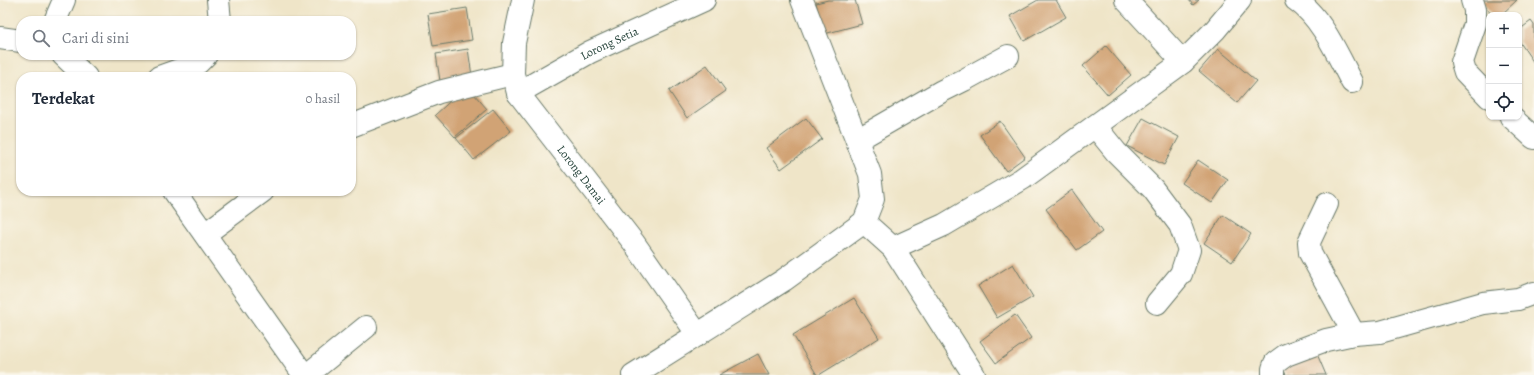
<!DOCTYPE html>
<html lang="id">
<head>
<meta charset="utf-8">
<style>
  :root { --surface:#fff; --page:#f2f2f3; --text:#1f2937; --muted:#747a83; --line:#e0e1e3 }
  body { margin:0; font-family:Alegreya,serif; background:var(--page); color:var(--text) }
  .controls { position:absolute; right:12px; top:12px; display:grid; overflow:hidden; border-radius:8px; box-shadow:0 1px 3px #0004 }
  .controls button { width:36px; height:36px; display:grid; place-items:center; padding:0; border:0; border-bottom:1px solid var(--line); background:var(--surface); color:var(--text); font:20px sans-serif }
  .list { margin:0; padding:0; list-style:none }
  h2 { display:flex; justify-content:space-between; align-items:center; height:52px; margin:0; padding:0 16px; font-size:17px }
  h2 small { font-size:13px; font-weight:400; color:var(--muted) }
  .icon { flex:none; width:22px; height:22px; fill:none; stroke:currentColor; stroke-width:2; stroke-linecap:round; stroke-linejoin:round }
  .map { position:relative; flex:none; width:1534px; height:375px; overflow:hidden }
  .search { position:absolute; background:var(--surface); box-shadow:0 1px 3px #0004; left:16px; top:16px; width:340px; height:44px; display:flex; align-items:center; gap:10px; box-sizing:border-box; padding:0 14px; border-radius:16px; color:var(--muted); font-size:15px }
  .panel { position:absolute; background:var(--surface); box-shadow:0 1px 3px #0004; left:16px; top:72px; width:340px; height:124px; border-radius:16px }
  .map>svg:first-child { display:block }
</style>
</head>
<body>
<div class="map">
<svg width="1534" height="375" viewBox="0 0 1534 375">
  <rect width="100%" height="100%" fill="#fbf7ec"/>
  <filter id="ink" filterUnits="userSpaceOnUse"><feTurbulence type="fractalNoise" baseFrequency=".025" numOctaves="2"/><feDisplacementMap in="SourceGraphic" scale="8" xChannelSelector="R" yChannelSelector="G"/><feConvolveMatrix kernelMatrix="1 2 1 2 8 2 1 2 1" color-interpolation-filters="sRGB"/></filter>
  <filter id="wash" filterUnits="userSpaceOnUse"><feTurbulence type="fractalNoise" baseFrequency=".012" numOctaves="4" result="noise"/><feDisplacementMap in="SourceGraphic" scale="16" xChannelSelector="R" yChannelSelector="G"/><feGaussianBlur stdDeviation="0.9" result="paint"/><feColorMatrix in="noise" values="0 0 0 0 0 0 0 0 0 0 0 0 0 0 0 0 0 1.4 0 .05"/><feComposite in="paint" operator="in"/></filter>
  <g filter="url(#wash)">
    <rect width="100%" height="100%" fill="#efe5c8"/>
    <g id="blocks">
      <!-- building -->
      <g fill="#d1a375">
        <polygon points="828,0 855,0 862,24 824,34 816,3"/>
        <polygon points="1038,0 1056,0 1066,17 1024,41 1010,16"/>
        <polygon points="1189,0 1199,0 1193,5"/>
        <polygon points="1480,0 1517,0 1501,15 1493,15"/>
        <polygon points="467,8 472,40 433,46 428,14"/>
        <polygon points="1531,21 1534,25 1534,63 1519,41 1519,30"/>
        <polygon points="1106,46 1131,75 1108,95 1083,66"/>
        <polygon points="468,49 472,76 440,81 436,54"/>
        <polygon points="1218,49 1256,81 1237,103 1199,71"/>
        <polygon points="707,65 726,91 687,118 669,91"/>
        <polygon points="467,86 487,109 455,137 435,115"/>
        <polygon points="493,109 511,131 474,160 456,138"/>
        <polygon points="806,118 822,139 781,169 766,148"/>
        <polygon points="1143,118 1179,137 1164,165 1127,146"/>
        <polygon points="1000,121 1025,157 1006,171 980,135"/>
        <polygon points="1198,160 1228,180 1212,203 1182,183"/>
        <polygon points="1072,190 1102,232 1077,250 1046,209"/>
        <polygon points="1223,215 1251,234 1232,262 1204,243"/>
        <polygon points="1013,264 1033,297 997,318 978,286"/>
        <polygon points="854,298 879,338 819,375 817,375 793,335"/>
        <polygon points="1015,315 1031,338 996,363 980,341"/>
        <polygon points="1314,347 1326,375 1286,375 1280,362"/>
        <polygon points="758,354 769,375 719,375"/>
      </g>
    </g>
  </g>
  <g filter="url(#ink)">
    <use href="#blocks" fill-opacity="0" stroke="#687868" stroke-width="1"/>
    <g fill="none" stroke-linecap="round" stroke-linejoin="round">
      <defs>
        <g id="minor">
          <polyline points="218,0 220,21"/>
          <path id="s1" d="M523,0L514,43L513,74L518,93L634,243L698,335"/>
          <polyline points="1126,0 1183,62"/>
          <path d="M1296,0C1322,18 1337,54 1352,82"/>
          <polyline points="1472,0 1475,10 1475,24 1462,62 1465,72 1489,97"/>
          <polyline points="55,21 64,0"/>
          <polyline points="0,38 21,41"/>
          <polyline points="63,55 86,77"/>
          <polyline points="159,77 198,63 206,55"/>
          <path id="s2" d="M518,93L590,52L704,0"/>
          <polyline points="1511,117 1534,138"/>
          <polyline points="351,126 439,92 513,74"/>
          <polyline points="1095,126 1116,152 1153,189 1180,225 1189,250 1181,274 1157,303"/>
          <polyline points="857,140 942,91 964,80 1008,56"/>
          <polyline points="174,191 304,375"/>
          <polyline points="1327,204 1309,242 1310,253 1354,334"/>
          <polyline points="864,222 893,248 974,375"/>
          <polyline points="205,234 263,191"/>
          <polyline points="893,248 944,225 1022,179 1183,62 1215,30 1240,0"/>
          <polyline points="307,375 366,327"/>
          <polyline points="633,375 784,280 864,222 873,199 870,174 802,0"/>
          <polyline points="1273,375 1273,369 1275,363 1286,355 1326,340 1354,334 1380,332 1483,303 1518,299 1534,293"/>
        </g>
      </defs>
      <!-- minor casing -->
      <use href="#minor" stroke="#687868" stroke-width="24"/>
      <!-- minor -->
      <use href="#minor" stroke="#fff" stroke-width="22"/>
    </g>
  </g>
  <g text-anchor="middle" dominant-baseline="central" stroke-width="3" stroke-linejoin="round" paint-order="stroke">
    <!-- street labels -->
    <g font-size="12" fill="#1f3d34" stroke="#fbf7ec">
      <text stroke="none"><textPath href="#s2" startOffset="104">Lorong Setia</textPath></text>
      <text stroke="none"><textPath href="#s1" startOffset="198">Lorong Damai</textPath></text>
    </g>
  </g>
</svg>
<div class="controls">
<button>+</button>
<button>−</button>
<button><svg class="icon" aria-label="locate" viewBox="0 0 24 24"><circle cx="12" cy="12" r="6"/><path d="M12 2v4M12 18v4M2 12h4M18 12h4"/></svg></button>
</div>
<div class="search"><svg class="icon" aria-label="search" viewBox="0 0 24 24"><circle cx="10" cy="10" r="6"/><path d="M15 15l6 6"/></svg>Cari di sini</div>
<section class="panel">
<h2>Terdekat<small>0 hasil</small></h2>
<ul class="list">
</ul>
</section>
</div>
</body>
</html>
